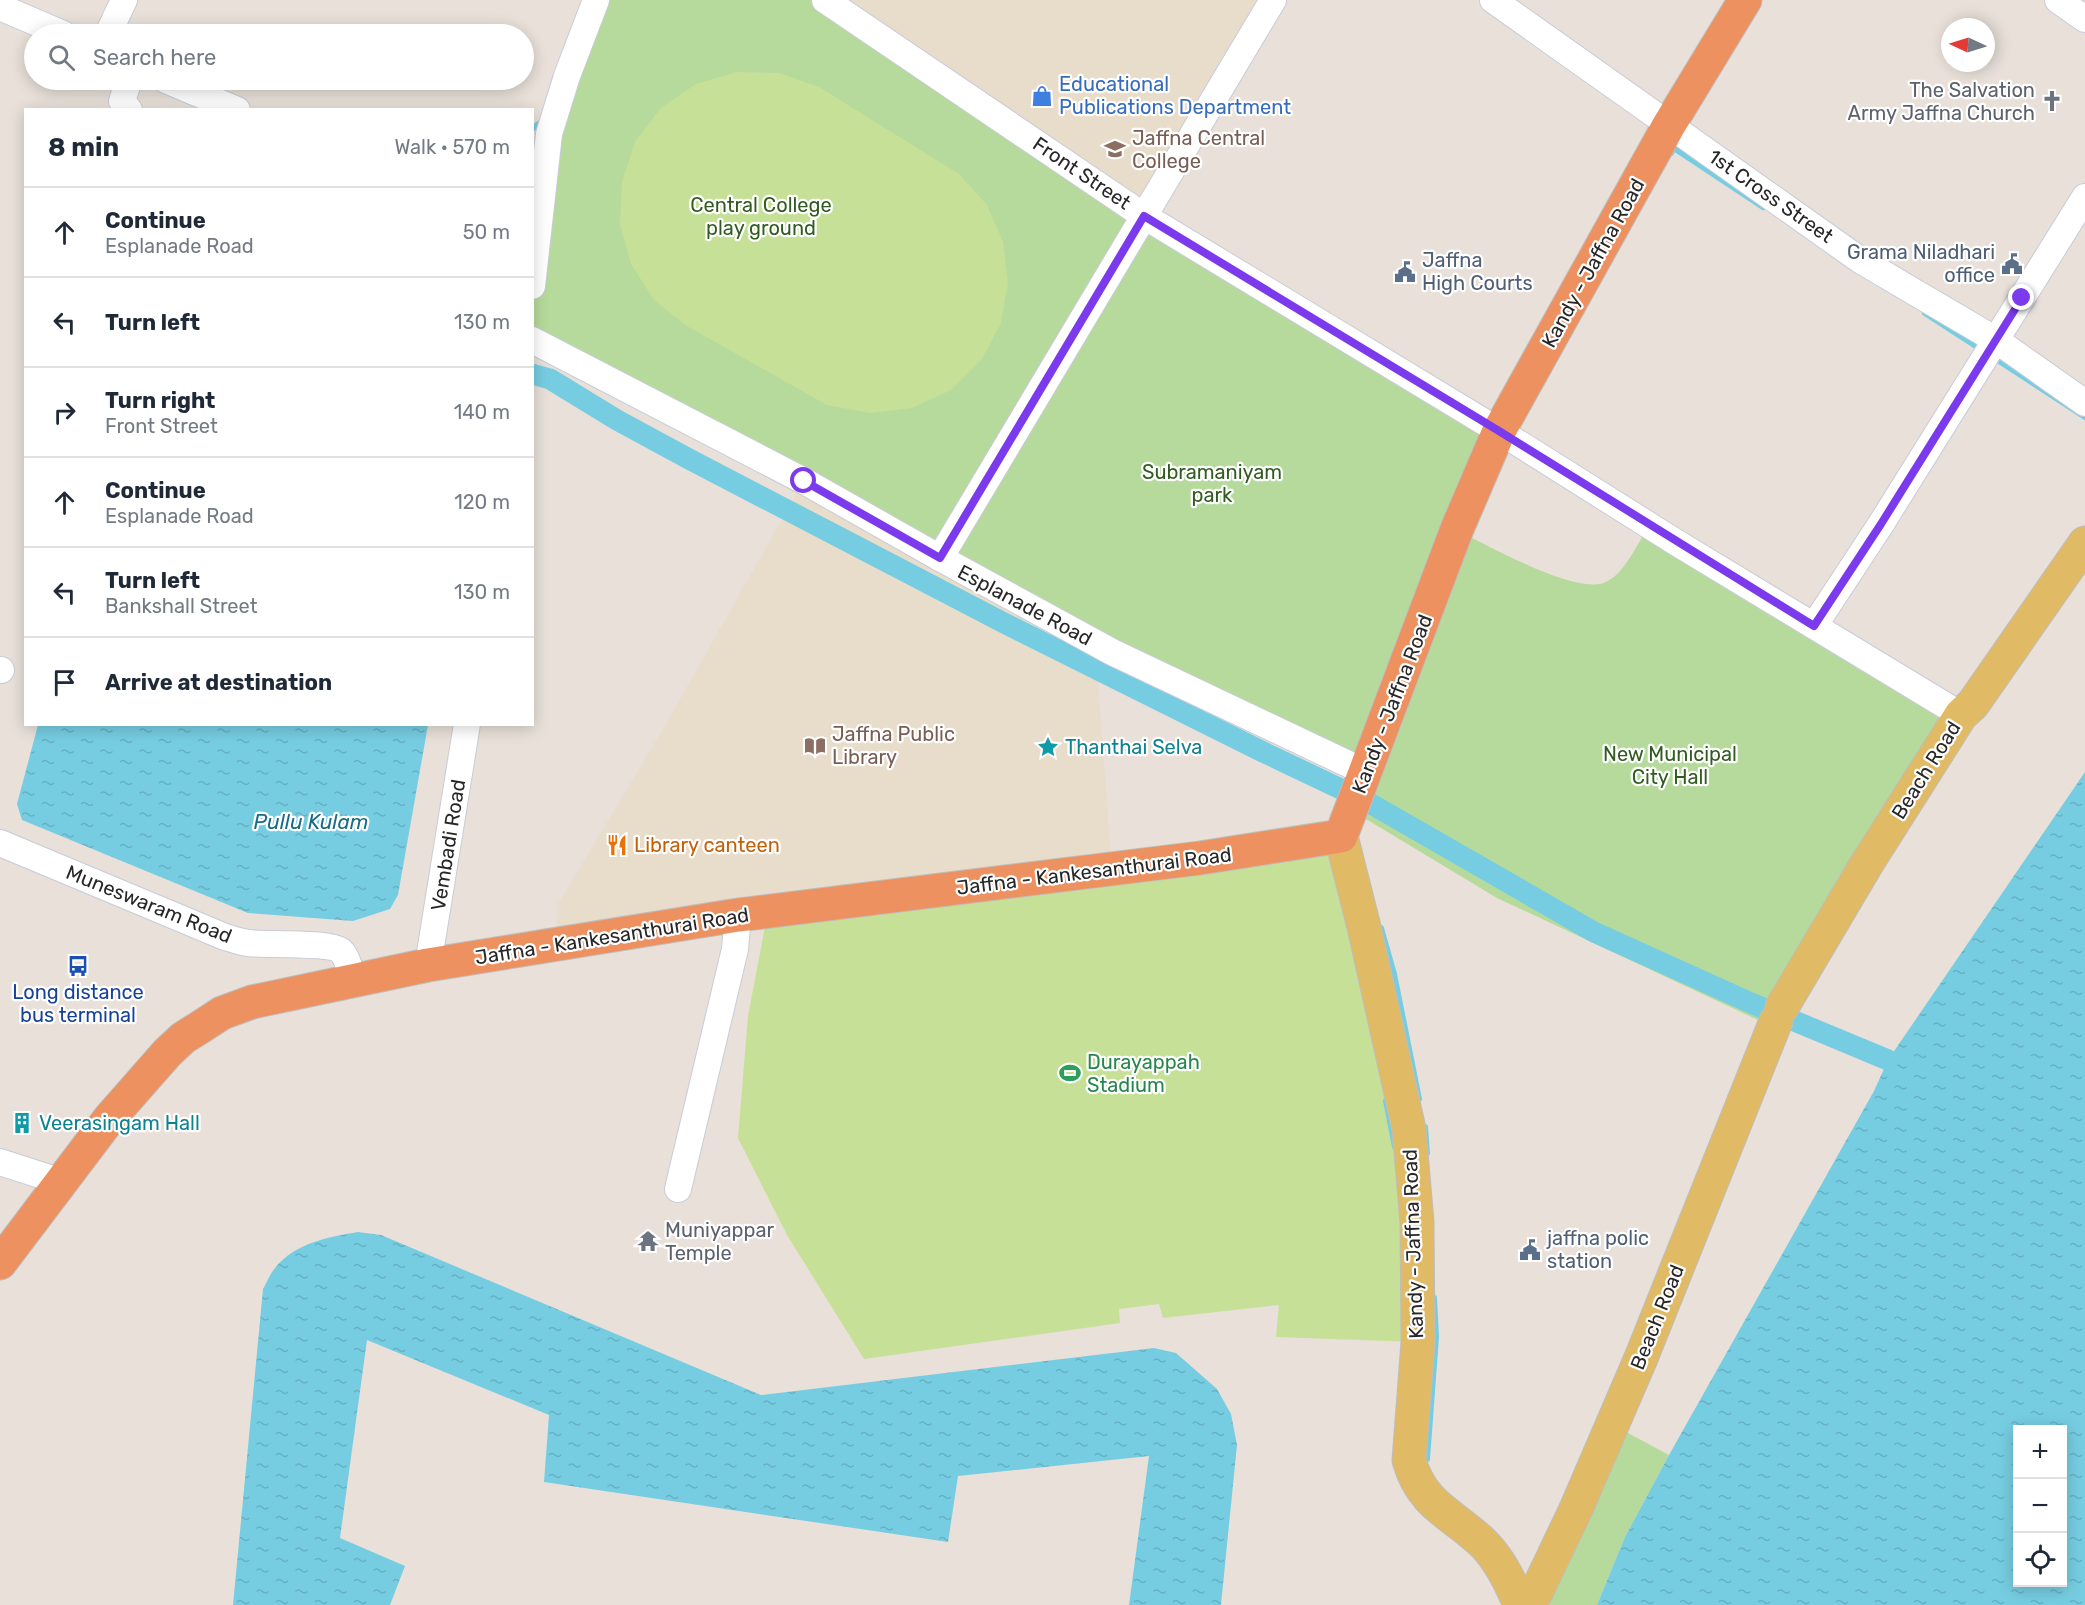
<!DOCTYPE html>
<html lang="en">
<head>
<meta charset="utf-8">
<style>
  :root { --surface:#fff; --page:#f6f6f7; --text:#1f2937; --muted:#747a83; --line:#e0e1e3 }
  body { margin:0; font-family:Rubik,sans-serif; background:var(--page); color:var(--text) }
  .controls { position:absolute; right:18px; bottom:18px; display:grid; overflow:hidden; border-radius:0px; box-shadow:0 3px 15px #0003 }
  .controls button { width:54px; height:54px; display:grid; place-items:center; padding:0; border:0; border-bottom:2px solid var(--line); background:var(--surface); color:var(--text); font:30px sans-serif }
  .compass { position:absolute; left:1941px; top:18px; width:54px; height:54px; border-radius:50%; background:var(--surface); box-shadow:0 3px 15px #0003; rotate:274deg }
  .stop { position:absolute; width:18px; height:18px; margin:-14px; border:4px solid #7c3aed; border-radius:50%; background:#fff }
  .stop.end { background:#7c3aed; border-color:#fff; box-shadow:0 2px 6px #0008 }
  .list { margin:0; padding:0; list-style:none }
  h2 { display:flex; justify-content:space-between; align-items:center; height:78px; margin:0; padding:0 24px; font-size:26px }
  h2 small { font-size:20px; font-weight:400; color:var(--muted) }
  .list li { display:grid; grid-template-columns:39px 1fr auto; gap:18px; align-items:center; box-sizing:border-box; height:90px; padding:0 24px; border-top:2px solid var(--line) }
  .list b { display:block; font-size:22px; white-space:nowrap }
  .list p { margin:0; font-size:20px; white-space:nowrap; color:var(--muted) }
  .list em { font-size:20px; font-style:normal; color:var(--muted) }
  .icon { flex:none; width:33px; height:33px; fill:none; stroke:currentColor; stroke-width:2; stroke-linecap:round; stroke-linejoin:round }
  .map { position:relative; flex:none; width:2085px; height:1605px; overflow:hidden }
  .search { position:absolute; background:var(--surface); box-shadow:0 3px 15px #0003; left:24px; top:24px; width:510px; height:66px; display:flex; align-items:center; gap:15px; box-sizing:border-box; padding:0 21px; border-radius:33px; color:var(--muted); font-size:22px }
  .panel { position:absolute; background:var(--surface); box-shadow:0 3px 15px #0003; left:24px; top:108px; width:510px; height:618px; border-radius:0px }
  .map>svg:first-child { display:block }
</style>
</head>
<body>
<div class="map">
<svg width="2085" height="1605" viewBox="0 0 2085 1605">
  <defs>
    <pattern id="water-ripples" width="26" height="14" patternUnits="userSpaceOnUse" patternTransform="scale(1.5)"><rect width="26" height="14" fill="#76cde1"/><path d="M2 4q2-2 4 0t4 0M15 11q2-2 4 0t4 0" fill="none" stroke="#66b0c1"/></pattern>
  </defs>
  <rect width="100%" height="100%" fill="#e8e0d9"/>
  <!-- education -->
  <g fill="#e8dcca">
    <polygon points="825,0 1273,0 1144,216"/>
    <polygon points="804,481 1112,652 1101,668 1098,685 1112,869 564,944 557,926 557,906 659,736"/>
  </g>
  <!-- park -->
  <g fill="#b6da9b">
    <path d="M596,0H825L1499,431L1457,530C1488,546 1566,589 1599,584C1604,584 1611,579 1615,576C1626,568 1641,538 1649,526L1961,715L1773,1027L1497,898L1351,810L1365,772L533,340V286L549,134Z"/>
    <polygon points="1626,1432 1669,1455 1625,1537 1597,1605 1524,1605"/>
  </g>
  <!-- pitch -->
  <g fill="#c7e097">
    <polygon points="737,72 779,73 819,87 959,174 987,205 1003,242 1008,283 1001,323 982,359 951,390 912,408 870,413 827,405 687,326 654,300 631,264 620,224 622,182 635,142 661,108 696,84"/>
    <polygon points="1341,836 1409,1129 1418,1342 1276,1337 1279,1305 1163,1318 1159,1304 1119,1309 1120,1323 864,1359 787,1235 738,1138 748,1016 768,911"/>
  </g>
  <!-- water -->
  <g fill="url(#water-ripples)" fill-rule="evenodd">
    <polygon points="38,725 428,725 398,895 390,909 353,921 248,913 22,820 17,804"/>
    <path d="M2085,772V1605H1597L1625,1537L1669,1455L1874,1091L1888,1060ZM2018,1430H2062V1582H2018Z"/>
    <path d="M358,1232L381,1235L761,1395L1154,1348L1176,1353L1217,1389L1231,1414L1237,1445L1221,1605H1129L1149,1456L958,1476L948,1542L544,1482L549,1415L367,1340L340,1538L405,1566L390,1605H233L263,1289C267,1282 270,1274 275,1268C295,1243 328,1237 358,1232Z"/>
  </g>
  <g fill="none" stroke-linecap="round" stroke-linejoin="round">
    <!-- stream -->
    <g stroke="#76cde1" stroke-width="6">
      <polyline points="532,129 544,120"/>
      <polyline points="1671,153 1674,148 1763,207"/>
      <polyline points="1925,313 1982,350"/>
      <polyline points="1993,357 2085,417"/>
      <polyline points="1381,928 1394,974 1419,1099"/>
      <polyline points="1386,1101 1395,1147"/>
      <polyline points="1425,1127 1427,1153"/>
      <polyline points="1427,1459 1436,1337 1434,1298"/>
    </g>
    <!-- canal -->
    <polyline stroke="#76cde1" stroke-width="21" points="532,374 550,379 617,420 689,459 1004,623 1261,751 1366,801 1594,932 1751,1003 1888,1060"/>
    <defs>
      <g id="minor">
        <polyline points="825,0 1144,216 1499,431 1677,543 1961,715"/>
        <polyline points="1493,0 1860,260 1996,340 2085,403"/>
        <polyline points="2058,0 2085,19"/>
        <polyline points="0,7 63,34"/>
        <polyline points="108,34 124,0"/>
        <polyline points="129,80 122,101 129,110"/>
        <polyline points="166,80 237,110"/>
        <polyline points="532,286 549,134 567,76 596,0"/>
        <polyline points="532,340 804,481 940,558 1112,652 1365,772"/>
        <polyline points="940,558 1273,0"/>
        <polyline points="1814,626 1881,524 2085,197"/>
        <polyline points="0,670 1,670"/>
        <path d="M0,843L225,937C232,939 240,942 248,943C265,945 331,942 341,951C348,958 350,971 353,981"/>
        <polyline points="428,965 467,724"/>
        <polyline points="0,1162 62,1182"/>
        <polyline points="678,1189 735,949 738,915"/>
      </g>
      <g id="major">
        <path d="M1341,836L1364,927L1409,1129L1417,1222L1418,1342L1409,1460C1422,1507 1454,1514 1485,1545C1501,1562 1511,1583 1520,1605"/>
        <polyline points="1782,1007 1866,865 1961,715 1973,704 2085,543"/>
        <polyline points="1524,1605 1536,1593 1576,1509 1641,1358 1776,1021"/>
      </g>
      <polyline id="highway" points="0,1263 109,1119 167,1053 183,1038 199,1028 222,1013 252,1002 428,965 738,915 1200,858 1341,836 1457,529 1499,431 1669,125 1745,0"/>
    </defs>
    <!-- minor casing -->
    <use href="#minor" stroke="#c8ccd7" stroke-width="28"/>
    <!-- major casing -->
    <use href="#major" stroke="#bebebe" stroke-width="35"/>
    <!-- highway casing -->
    <use href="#highway" stroke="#bebebe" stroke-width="35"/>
    <!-- minor -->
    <use href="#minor" stroke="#fff" stroke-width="26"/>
    <!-- major -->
    <use href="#major" stroke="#e1ba66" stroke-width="33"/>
    <!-- highway -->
    <use href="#highway" stroke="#ed9160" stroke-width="33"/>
  </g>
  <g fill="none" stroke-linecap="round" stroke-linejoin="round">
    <!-- route -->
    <polyline stroke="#7c3aed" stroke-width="8" points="804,481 940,558 1144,216 1499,431 1814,626 1881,524 2022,298"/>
  </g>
  <!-- icons -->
  <defs>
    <symbol id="shop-bare" viewBox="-9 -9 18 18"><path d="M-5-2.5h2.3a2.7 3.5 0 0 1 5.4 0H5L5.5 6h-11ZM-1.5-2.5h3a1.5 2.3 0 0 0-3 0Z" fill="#3f7fe0" stroke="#fff" stroke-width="2.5" paint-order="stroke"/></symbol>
    <symbol id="church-bare" viewBox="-9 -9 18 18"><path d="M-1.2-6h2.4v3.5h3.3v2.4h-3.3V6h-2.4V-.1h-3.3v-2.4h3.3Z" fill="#6b7280" stroke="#fff" stroke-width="2.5" paint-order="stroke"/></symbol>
    <symbol id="school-bare" viewBox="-9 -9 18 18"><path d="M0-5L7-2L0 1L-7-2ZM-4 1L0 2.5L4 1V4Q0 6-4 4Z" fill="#8d6e63" stroke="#fff" stroke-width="2.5" paint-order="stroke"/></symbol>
    <symbol id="civic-bare" viewBox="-9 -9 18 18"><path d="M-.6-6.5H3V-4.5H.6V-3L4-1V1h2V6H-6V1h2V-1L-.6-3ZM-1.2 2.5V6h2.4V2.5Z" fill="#5c6f8a" stroke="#fff" stroke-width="2.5" paint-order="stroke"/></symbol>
    <symbol id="library-bare" viewBox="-9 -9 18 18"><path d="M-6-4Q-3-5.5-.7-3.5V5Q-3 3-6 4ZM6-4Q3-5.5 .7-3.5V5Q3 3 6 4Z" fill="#8d6e63" stroke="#fff" stroke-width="2.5" paint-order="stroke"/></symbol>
    <symbol id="sight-bare" viewBox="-9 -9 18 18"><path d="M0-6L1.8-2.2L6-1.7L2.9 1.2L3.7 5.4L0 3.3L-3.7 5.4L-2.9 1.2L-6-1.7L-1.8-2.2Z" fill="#0f9aa8" stroke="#fff" stroke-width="2.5" paint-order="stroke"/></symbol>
    <symbol id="restaurant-bare" viewBox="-9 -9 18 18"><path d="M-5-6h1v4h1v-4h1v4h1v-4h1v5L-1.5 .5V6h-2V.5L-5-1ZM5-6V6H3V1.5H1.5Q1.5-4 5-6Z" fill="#e8710a" stroke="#fff" stroke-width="2.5" paint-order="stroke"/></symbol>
    <symbol id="bus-bare" viewBox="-9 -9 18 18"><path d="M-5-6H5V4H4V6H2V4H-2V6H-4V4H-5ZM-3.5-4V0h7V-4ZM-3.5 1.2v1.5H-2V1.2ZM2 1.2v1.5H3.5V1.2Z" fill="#1a4fb4" stroke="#fff" stroke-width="2.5" paint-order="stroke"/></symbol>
    <symbol id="stadium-bare" viewBox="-9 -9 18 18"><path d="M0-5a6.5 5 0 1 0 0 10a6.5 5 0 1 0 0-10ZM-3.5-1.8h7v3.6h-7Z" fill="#2e9e5b" stroke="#fff" stroke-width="2.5" paint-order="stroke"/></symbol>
    <symbol id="building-bare" viewBox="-9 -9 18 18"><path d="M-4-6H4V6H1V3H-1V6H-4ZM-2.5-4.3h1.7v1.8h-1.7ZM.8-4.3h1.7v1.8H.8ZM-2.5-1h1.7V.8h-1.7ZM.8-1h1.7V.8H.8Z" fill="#0f9aa8" stroke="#fff" stroke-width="2.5" paint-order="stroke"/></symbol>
    <symbol id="temple-bare" viewBox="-9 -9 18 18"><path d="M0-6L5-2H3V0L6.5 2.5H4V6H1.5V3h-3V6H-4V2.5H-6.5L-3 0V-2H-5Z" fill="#6b7280" stroke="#fff" stroke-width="2.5" paint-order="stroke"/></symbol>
  </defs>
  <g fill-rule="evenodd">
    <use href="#shop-bare" x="1027" y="81" width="30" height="30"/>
    <use href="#church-bare" x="2037" y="86" width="30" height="30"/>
    <use href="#school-bare" x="1100" y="134" width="30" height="30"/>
    <use href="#civic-bare" x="1997" y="249" width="30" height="30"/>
    <use href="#civic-bare" x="1390" y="257" width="30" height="30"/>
    <use href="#library-bare" x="800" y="731" width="30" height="30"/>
    <use href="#sight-bare" x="1033" y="732" width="30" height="30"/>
    <use href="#restaurant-bare" x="602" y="830" width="30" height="30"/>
    <use href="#bus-bare" x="63" y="951" width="30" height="30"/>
    <use href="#stadium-bare" x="1055" y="1058" width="30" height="30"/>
    <use href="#building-bare" x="7" y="1108" width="30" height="30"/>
    <use href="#temple-bare" x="633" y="1226" width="30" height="30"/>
    <use href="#civic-bare" x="1515" y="1235" width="30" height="30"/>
  </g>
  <g text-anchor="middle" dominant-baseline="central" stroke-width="4.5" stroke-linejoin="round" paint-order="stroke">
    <!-- shop labels -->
    <g font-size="20" fill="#366cbe" stroke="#fff" text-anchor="start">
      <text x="1059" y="84">Educational<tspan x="1059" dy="23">Publications Department</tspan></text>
    </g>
    <!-- worship labels -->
    <g font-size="20" fill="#5b616d" stroke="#fff" text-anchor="end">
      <text x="2035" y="90">The Salvation<tspan x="2035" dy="23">Army Jaffna Church</tspan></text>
      <text x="665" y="1230" text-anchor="start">Muniyappar<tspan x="665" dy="23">Temple</tspan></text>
    </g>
    <!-- education labels -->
    <g font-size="20" fill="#785e54" stroke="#fff" text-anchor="start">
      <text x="1132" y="138">Jaffna Central<tspan x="1132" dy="23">College</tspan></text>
      <text x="832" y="734">Jaffna Public<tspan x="832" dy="23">Library</tspan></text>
    </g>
    <!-- street labels -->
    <g font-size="20" fill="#272727" stroke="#fff">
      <text transform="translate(1082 173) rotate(34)">Front Street</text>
      <text transform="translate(1771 196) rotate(35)">1st Cross Street</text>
      <text transform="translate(1593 263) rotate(-61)">Kandy - Jaffna Road</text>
      <text transform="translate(1025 605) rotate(28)">Esplanade Road</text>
      <text transform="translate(1392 704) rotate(-69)">Kandy - Jaffna Road</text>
      <text transform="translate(1926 770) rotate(-58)">Beach Road</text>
      <text transform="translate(448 845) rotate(-81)">Vembadi Road</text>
      <text transform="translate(1094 871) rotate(-7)">Jaffna - Kankesanthurai Road</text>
      <text transform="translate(149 904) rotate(22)">Muneswaram Road</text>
      <text transform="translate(612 936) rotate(-9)">Jaffna - Kankesanthurai Road</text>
      <text transform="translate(1413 1244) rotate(-92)">Kandy - Jaffna Road</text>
      <text transform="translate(1657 1317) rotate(-68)">Beach Road</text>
    </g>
    <!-- park labels -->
    <g font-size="20" fill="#315b20" stroke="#fff">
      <text x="761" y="205">Central College<tspan x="761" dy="23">play ground</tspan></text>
      <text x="1212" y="472">Subramaniyam<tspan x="1212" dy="23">park</tspan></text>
      <text x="1670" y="754">New Municipal<tspan x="1670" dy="23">City Hall</tspan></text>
    </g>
    <!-- service labels -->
    <g font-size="20" fill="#4e5e75" stroke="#fff" text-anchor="start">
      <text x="1995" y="252" text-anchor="end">Grama Niladhari<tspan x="1995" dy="23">office</tspan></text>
      <text x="1422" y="260">Jaffna<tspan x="1422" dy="23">High Courts</tspan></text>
      <text x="1547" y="1238">jaffna polic<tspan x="1547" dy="23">station</tspan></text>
    </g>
    <!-- culture labels -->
    <g font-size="20" fill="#0d838f" stroke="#fff" text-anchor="start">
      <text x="1065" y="747">Thanthai Selva</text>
      <text x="39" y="1123">Veerasingam Hall</text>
    </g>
    <!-- food labels -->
    <g font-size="20" fill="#c56008" stroke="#fff" text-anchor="start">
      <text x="634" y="845">Library canteen</text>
    </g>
    <!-- transit labels -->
    <g font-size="20" fill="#164399" stroke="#fff">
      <text x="78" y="992">Long distance<tspan x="78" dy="23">bus terminal</tspan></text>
    </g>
    <!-- leisure labels -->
    <g font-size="20" fill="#27864d" stroke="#fff" text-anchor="start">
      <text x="1087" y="1062">Durayappah<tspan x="1087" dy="23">Stadium</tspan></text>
    </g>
    <!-- water labels -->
    <g font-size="21" font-style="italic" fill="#1a6b87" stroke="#fff">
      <text x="311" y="821">Pullu Kulam</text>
    </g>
  </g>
</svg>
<div class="controls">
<button>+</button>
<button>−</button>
<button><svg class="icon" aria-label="locate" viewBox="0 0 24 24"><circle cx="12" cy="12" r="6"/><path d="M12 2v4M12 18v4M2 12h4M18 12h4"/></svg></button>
</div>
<svg class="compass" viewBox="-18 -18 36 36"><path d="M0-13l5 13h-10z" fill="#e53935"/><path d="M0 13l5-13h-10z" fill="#747a83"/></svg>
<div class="stop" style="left:804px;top:481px"></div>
<div class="stop end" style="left:2022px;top:298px"></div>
<div class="search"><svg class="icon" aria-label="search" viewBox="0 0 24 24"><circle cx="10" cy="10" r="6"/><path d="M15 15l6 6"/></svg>Search here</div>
<section class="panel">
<h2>8 min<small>Walk · 570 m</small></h2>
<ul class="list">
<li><svg class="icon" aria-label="ahead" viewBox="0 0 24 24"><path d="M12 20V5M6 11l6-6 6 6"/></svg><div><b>Continue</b><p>Esplanade Road</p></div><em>50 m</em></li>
<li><svg class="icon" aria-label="left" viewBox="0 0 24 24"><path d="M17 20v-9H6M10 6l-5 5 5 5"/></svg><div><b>Turn left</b></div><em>130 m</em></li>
<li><svg class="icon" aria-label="right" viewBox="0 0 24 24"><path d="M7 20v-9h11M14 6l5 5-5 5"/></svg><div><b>Turn right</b><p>Front Street</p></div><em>140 m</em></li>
<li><svg class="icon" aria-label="ahead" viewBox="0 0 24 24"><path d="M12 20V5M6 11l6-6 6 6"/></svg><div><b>Continue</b><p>Esplanade Road</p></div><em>120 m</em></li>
<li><svg class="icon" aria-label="left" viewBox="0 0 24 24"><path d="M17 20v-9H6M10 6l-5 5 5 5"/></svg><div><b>Turn left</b><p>Bankshall Street</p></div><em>130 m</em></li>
<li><svg class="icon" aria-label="arrive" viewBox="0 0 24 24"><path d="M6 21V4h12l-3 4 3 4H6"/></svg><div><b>Arrive at destination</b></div></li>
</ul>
</section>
</div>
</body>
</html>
